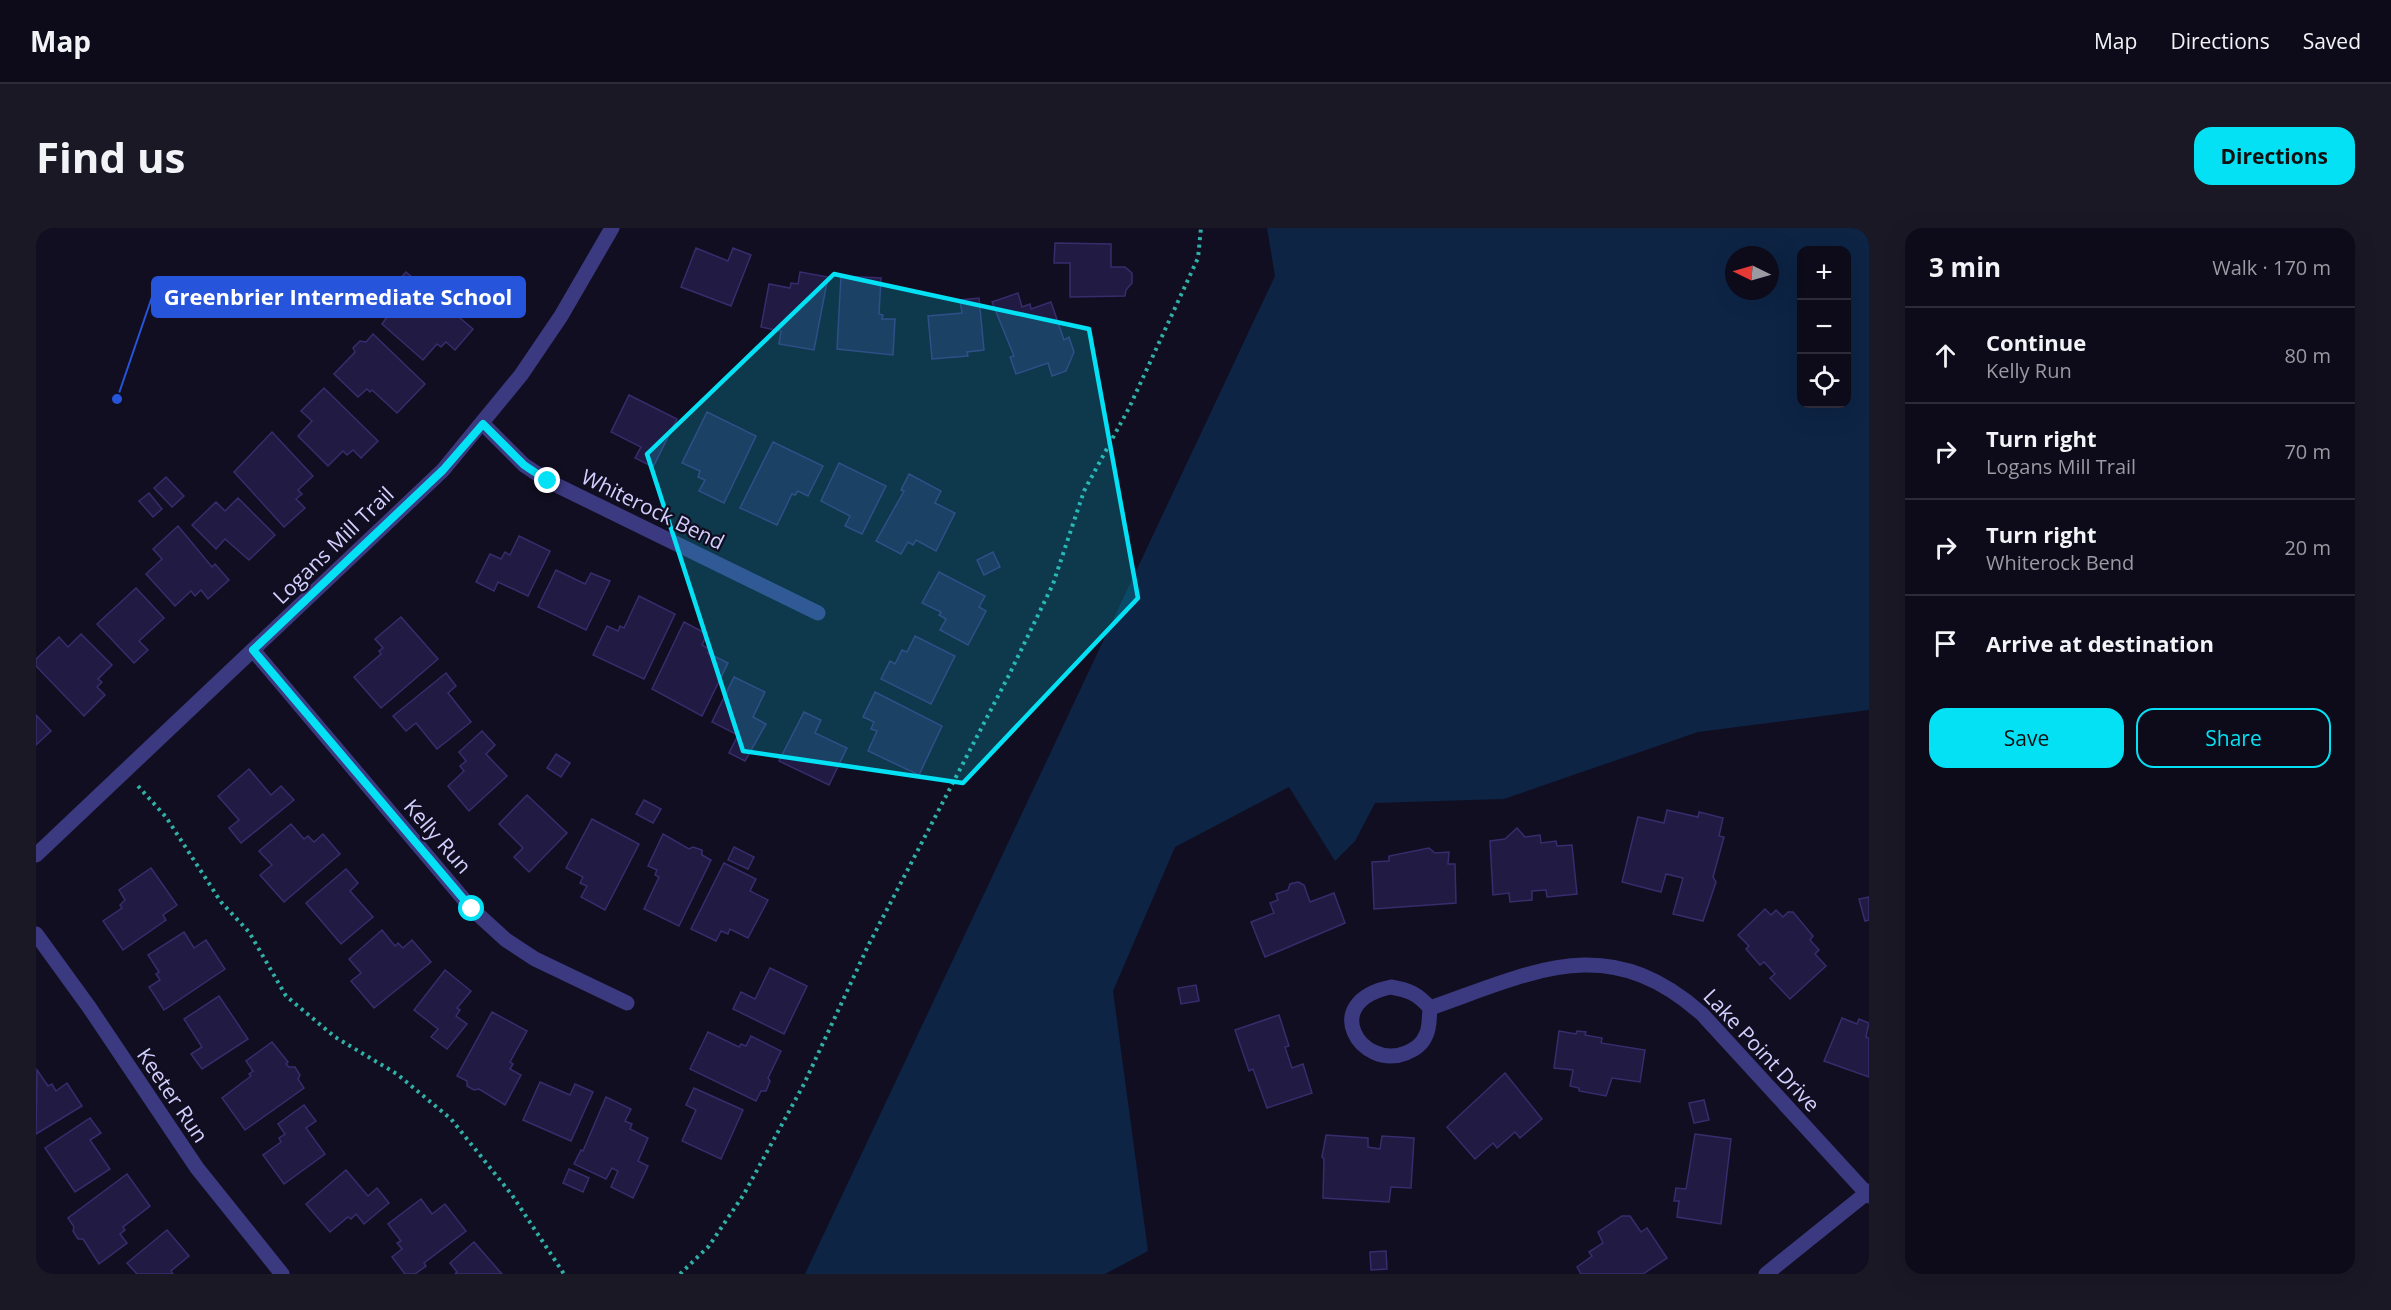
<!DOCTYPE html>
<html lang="en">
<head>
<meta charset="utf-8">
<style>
  :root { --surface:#0d0a19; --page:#1b1826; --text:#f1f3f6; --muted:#9a9aa2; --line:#2d2b38; --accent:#05e1f4 }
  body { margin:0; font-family:"Open Sans",sans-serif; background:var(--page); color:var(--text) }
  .controls { position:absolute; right:18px; top:18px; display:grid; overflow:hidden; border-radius:12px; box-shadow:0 6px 24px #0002 }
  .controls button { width:54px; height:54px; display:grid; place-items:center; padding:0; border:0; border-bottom:2px solid var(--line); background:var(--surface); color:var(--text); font:30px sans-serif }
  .compass { position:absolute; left:1689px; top:18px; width:54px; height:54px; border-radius:50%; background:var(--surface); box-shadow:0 6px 24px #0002; rotate:275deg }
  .stop { position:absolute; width:18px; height:18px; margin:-14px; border:4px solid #05e1f4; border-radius:50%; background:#fff }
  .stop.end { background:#05e1f4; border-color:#fff; box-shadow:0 2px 6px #0008 }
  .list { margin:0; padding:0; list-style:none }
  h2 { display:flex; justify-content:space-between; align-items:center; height:78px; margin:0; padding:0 24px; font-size:26px }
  h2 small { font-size:20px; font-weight:400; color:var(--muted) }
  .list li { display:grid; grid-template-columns:39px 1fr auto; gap:18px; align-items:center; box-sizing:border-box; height:96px; padding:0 24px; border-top:2px solid var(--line) }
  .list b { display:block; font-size:22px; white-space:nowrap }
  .list p { margin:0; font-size:20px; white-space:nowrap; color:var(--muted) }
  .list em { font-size:20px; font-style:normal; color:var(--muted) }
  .actions { display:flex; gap:12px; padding:18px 24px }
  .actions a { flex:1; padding:14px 0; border:2px solid var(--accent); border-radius:18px; text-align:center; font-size:21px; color:var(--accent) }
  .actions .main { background:var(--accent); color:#111 }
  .icon { flex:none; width:33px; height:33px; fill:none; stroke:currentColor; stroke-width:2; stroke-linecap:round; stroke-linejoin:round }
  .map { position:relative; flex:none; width:1833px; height:1046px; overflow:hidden; border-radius:18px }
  header { display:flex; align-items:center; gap:36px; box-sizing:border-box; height:84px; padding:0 30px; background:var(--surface); border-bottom:2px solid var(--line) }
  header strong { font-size:28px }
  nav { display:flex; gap:33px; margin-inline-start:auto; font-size:21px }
  .intro { display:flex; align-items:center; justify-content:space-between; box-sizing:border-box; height:144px; padding:0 36px }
  h1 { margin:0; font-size:42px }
  .button { padding:15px 27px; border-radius:18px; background:var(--accent); color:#111; font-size:21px; font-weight:700 }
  main { display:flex; gap:36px; padding:0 36px }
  aside { flex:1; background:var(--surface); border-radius:18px; box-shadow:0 6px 24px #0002 }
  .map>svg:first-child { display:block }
</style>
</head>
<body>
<header>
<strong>Map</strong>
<nav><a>Map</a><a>Directions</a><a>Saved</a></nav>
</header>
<div class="intro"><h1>Find us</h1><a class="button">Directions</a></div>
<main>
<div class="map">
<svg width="1833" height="1046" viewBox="0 0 1833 1046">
  <rect width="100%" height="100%" fill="#110e21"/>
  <!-- water -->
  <path fill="#0d2445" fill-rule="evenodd" d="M1231,0H1833V482L1662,504L1468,571L1339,575L1319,613L1299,633L1253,559L1139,619L1077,763L1112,1023L1069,1046H769L1239,48ZM1766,22H1810V176H1766ZM1698,27H1734V63H1698Z"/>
  <!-- building -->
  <g fill="#211a42" stroke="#382c6d" stroke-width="1.5">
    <polygon points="1019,15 1075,16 1075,39 1089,39 1096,45 1096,55 1090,62 1089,68 1034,69 1034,35 1018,35"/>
    <polygon points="660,20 692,33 697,20 715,27 695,78 645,59"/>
    <polygon points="370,44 437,101 419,122 410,114 405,119 401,116 387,132 346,96 370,63 361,54"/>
    <polygon points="764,44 792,49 778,122 743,116 745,103 725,99 733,56 754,60 755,55 762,56"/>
    <polygon points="805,48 845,50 843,86 847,87 846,91 859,91 857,127 801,121"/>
    <polygon points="982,65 986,79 994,76 995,81 1015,74 1028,112 1033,109 1038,124 1030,143 1016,148 1012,135 980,146 974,129 978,128 956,74"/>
    <polygon points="943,70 948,122 931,124 932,128 896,131 892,88 926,85 924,72"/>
    <polygon points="337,106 389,156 361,185 336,162 334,164 331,161 322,169 298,146 319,124 317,120 324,113 330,114"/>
    <polygon points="288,160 342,213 325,230 317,222 311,227 307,223 292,238 262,208 276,193 265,183"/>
    <polygon points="593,167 641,191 617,239 599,230 605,219 575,204"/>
    <polygon points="671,184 720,208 688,275 663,263 669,252 662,249 664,243 646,235"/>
    <polygon points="236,204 277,248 262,262 266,266 260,271 269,280 248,299 198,244"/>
    <polygon points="737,214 787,238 772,268 762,263 759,267 756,266 741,297 704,280"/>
    <polygon points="803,235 850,258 826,306 809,298 814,288 785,273"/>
    <polygon points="873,246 905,263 899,275 919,285 900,323 880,312 877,317 872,314 865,326 840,313 868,263 865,262"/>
    <polygon points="130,249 148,268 136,279 118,260"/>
    <polygon points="113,265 126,281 117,289 103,273"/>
    <polygon points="202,270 239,307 213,332 189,311 180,321 156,297 180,274 189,283"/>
    <polygon points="142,298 176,339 179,336 193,352 172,371 165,362 159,368 155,363 139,378 110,346 126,331 117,321"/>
    <polygon points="483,308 514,323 492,368 462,354 458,363 440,354 454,326 465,331 469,324 474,327"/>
    <polygon points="957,324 964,339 948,347 941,332"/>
    <polygon points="520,342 549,356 555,345 574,353 550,402 502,379"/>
    <polygon points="903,344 949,368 943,379 950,383 932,417 904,402 910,391 903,387 905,384 886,375"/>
    <polygon points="100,360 128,390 103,413 112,422 98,435 61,396"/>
    <polygon points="603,368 639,386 608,451 557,427 571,398 582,403 584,398 588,400"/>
    <polygon points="365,389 402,431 345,480 318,449 345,426 343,423 347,420 339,411"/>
    <polygon points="648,394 671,406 666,417 673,421 672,425 692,435 666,488 616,461"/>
    <polygon points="45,406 76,437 62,451 66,454 61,459 69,467 48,488 0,438 0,431 23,409 32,419"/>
    <polygon points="879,408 919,428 895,476 845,451 854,433 859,436 866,422 871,424"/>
    <polygon points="410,445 420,458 412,465 435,494 401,521 380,495 370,503 357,488"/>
    <polygon points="698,449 729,464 717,489 730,496 709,533 693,525 702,507 676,494"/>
    <polygon points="839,464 906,498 883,547 832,523 841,503 835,501 838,494 827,489"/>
    <polygon points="768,484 785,492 779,505 811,520 793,557 743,533"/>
    <polygon points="0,487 15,503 0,517"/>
    <polygon points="446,503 459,517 450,526 471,548 433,583 412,558 428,543 424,538 430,533 423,524"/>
    <polygon points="520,526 534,535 525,549 511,540"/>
    <polygon points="213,541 235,567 245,558 258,572 205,615 193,600 203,592 182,568"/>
    <polygon points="491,567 531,605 493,644 478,629 487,620 463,596"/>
    <polygon points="608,572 625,581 617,595 600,586"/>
    <polygon points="1631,582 1662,589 1663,584 1687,590 1683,608 1688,609 1677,649 1680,654 1667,693 1637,686 1647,650 1630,646 1625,664 1586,654 1602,589 1628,595"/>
    <polygon points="556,591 603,616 569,682 545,669 551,658 544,655 547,649 530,640"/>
    <polygon points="255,596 268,611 272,608 278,614 287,606 304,626 248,674 224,647 236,637 223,623"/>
    <polygon points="1481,600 1489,609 1504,607 1505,615 1520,613 1521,618 1536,617 1541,666 1511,669 1510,662 1496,663 1496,672 1474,674 1473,665 1457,667 1454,613 1469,611"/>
    <polygon points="627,606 653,621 657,619 666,622 666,627 675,632 643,698 608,681 623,649 619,647 621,642 612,638"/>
    <polygon points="698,619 718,629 712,641 692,632"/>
    <polygon points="1393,620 1399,625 1413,624 1412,636 1419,636 1420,675 1338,681 1336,634 1353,633 1353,628"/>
    <polygon points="688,635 720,651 714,663 732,672 712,710 694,701 692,706 685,703 680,713 655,701"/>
    <polygon points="115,640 141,677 127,687 130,692 87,722 67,693 86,680 84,677 89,672 83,662"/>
    <polygon points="310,641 322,655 314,663 337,689 305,716 270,675"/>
    <polygon points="1262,654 1268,657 1274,674 1298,665 1309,695 1229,729 1215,694 1238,685 1234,675 1242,672 1240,666 1252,662 1254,656"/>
    <polygon points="1833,669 1833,692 1829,693 1823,671"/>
    <polygon points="1729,681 1735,687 1740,682 1747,689 1752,684 1757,684 1777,708 1774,712 1783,722 1779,726 1790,738 1754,771 1734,750 1739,746 1728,734 1724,737 1710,721 1713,718 1702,707"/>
    <polygon points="346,702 359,718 362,715 367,720 376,712 395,734 338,780 315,753 325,745 313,731"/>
    <polygon points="148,704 158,720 170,712 189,741 128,782 113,759 124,752 120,746 123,744 112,727"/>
    <polygon points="734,740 771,758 748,806 697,781 705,764 719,771"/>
    <polygon points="409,742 435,763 421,780 424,782 420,788 431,796 411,821 395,809 402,801 378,782"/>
    <polygon points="1160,757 1163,773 1145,776 1142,760"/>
    <polygon points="183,768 212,811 166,841 155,826 166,819 148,791"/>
    <polygon points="456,784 491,803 474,834 477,836 474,841 485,847 469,877 443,861 438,862 431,858 431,853 421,848"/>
    <polygon points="1243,787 1253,818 1249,819 1256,840 1267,836 1276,865 1231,880 1217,841 1213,843 1199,802"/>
    <polygon points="1806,790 1821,796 1823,791 1833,795 1830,809 1833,810 1833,849 1788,833"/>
    <polygon points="1523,803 1540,806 1541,803 1550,804 1549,807 1566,810 1565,815 1609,822 1604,854 1576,850 1570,868 1543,863 1543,860 1534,858 1537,842 1518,840"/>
    <polygon points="672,804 703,819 705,816 710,818 715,808 745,823 732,850 734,853 730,863 725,863 720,873 654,841"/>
    <polygon points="236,814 252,834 250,836 253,839 259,839 264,847 262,851 268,860 209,902 186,870 215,848 213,846 217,843 210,833"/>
    <polygon points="1,842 12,858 16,856 20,863 31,855 46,878 0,906"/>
    <polygon points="1469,845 1506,891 1484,910 1479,904 1461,920 1457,915 1439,931 1411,899"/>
    <polygon points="504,854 534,867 539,856 557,864 535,913 487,892"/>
    <polygon points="658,860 707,882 685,931 646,913 660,882 650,877"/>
    <polygon points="570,869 595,881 589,893 596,896 594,901 612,910 602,933 612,938 597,970 575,959 582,943 576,940 570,951 538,936 545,922 547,923"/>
    <polygon points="1668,872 1673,892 1658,895 1653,875"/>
    <polygon points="268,877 280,893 270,900 289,926 248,956 227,927 245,914 243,910 249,906 242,896"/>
    <polygon points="54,890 65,905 54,912 74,941 39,964 9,920"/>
    <polygon points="1659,906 1695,911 1685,996 1641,989 1643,973 1638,973 1640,960 1650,961"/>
    <polygon points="1290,907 1332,910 1332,919 1344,921 1346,908 1378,910 1375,960 1355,959 1353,974 1287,970 1288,931 1286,929"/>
    <polygon points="533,941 553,950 547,964 527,955"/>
    <polygon points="310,942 332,968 341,960 353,975 328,996 320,986 315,991 312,989 294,1004 270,976"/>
    <polygon points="91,946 114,978 87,999 89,1002 84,1006 91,1015 63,1036 47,1011 42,1011 37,1003 38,999 32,990"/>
    <polygon points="385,971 396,986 409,976 430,1003 388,1035 390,1038 379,1046 369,1046 356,1029 366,1021 361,1015 365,1013 352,996"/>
    <polygon points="1586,988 1594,988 1605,1004 1611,1000 1631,1030 1607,1046 1545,1046 1541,1039 1556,1028 1553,1024 1567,1015 1562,1004"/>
    <polygon points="131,1002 153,1028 135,1043 137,1046 101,1046 91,1035"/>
    <polygon points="438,1014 466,1046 419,1046 421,1044 414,1035"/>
    <polygon points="1350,1023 1351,1041 1335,1042 1334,1024"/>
  </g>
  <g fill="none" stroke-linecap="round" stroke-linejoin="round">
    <!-- path -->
    <g stroke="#30b0a6" stroke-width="4" stroke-dasharray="3 4.5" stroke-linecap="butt">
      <polyline points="102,558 130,589 185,674 213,704 250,768 299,809 361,846 415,891 476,967 528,1046"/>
      <polyline points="644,1046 673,1018 708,966 768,856 832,718 973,447 1017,356 1048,263 1093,180 1162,30 1165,0"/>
    </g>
    <!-- street -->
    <g stroke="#3b397f" stroke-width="15">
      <polyline points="447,196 488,237 512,253 782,385"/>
      <polyline points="217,422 436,681 470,712 499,731 591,775"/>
      <polyline points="0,627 407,242 485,147 525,88 576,0"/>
      <polyline points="0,706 53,779 161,940 246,1046"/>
      <path d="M1355,759C1373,762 1382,766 1394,780C1393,788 1394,800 1390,807C1386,817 1379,821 1370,825C1325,843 1282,774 1355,759Z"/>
      <path d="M1394,780C1498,744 1571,702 1666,786L1833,968"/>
      <polyline points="1730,1046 1833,963"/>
    </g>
  </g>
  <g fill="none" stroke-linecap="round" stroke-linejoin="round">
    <!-- route -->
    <polyline stroke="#05e1f4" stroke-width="8" points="436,681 217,422 407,242 447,196 488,237 512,253"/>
  </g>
  <!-- marked area -->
  <path fill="#05e1f4" fill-opacity="0.2" stroke="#05e1f4" stroke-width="4.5" stroke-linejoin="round" d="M798,46L1053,101L1102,370L927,555L707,523L611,226Z"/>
  <g text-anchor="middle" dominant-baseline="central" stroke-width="4.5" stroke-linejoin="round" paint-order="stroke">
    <!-- street labels -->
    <g font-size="21" fill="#d3cffe" stroke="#110e21">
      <text transform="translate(617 281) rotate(26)">Whiterock Bend</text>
      <text transform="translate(297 317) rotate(-44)">Logans Mill Trail</text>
      <text transform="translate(402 608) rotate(49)">Kelly Run</text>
      <text transform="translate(1726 822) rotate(47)">Lake Point Drive</text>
      <text transform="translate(137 867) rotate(56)">Keeter Run</text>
    </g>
  </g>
  <!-- callouts -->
  <path fill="none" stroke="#2654da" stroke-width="2" d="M81 171L116 69"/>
  <circle fill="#2654da" stroke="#110e21" stroke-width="2" cx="81" cy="171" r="6"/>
  <rect fill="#2654da" stroke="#2654da" stroke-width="2" x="116" y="49" width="373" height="40" rx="6"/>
  <g font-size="22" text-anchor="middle" font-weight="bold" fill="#fff">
    <text x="302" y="77">Greenbrier Intermediate School</text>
  </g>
</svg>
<div class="controls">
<button>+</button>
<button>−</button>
<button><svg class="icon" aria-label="locate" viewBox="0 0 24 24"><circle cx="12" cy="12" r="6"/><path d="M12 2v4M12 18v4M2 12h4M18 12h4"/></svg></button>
</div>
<svg class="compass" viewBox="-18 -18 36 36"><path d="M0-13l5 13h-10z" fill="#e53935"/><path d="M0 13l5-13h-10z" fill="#9a9aa2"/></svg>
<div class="stop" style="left:436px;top:681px"></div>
<div class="stop end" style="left:512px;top:253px"></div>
</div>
<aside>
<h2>3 min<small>Walk · 170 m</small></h2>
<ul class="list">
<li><svg class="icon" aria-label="ahead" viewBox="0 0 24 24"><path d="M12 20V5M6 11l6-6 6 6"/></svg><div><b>Continue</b><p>Kelly Run</p></div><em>80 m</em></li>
<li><svg class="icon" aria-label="right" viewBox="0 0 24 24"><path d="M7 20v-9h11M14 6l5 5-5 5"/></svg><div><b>Turn right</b><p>Logans Mill Trail</p></div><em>70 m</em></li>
<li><svg class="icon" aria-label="right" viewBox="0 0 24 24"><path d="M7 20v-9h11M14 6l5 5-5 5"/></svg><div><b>Turn right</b><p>Whiterock Bend</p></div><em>20 m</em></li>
<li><svg class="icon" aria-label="arrive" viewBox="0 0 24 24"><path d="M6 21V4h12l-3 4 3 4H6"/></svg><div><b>Arrive at destination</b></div></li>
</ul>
<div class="actions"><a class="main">Save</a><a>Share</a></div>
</aside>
</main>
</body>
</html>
